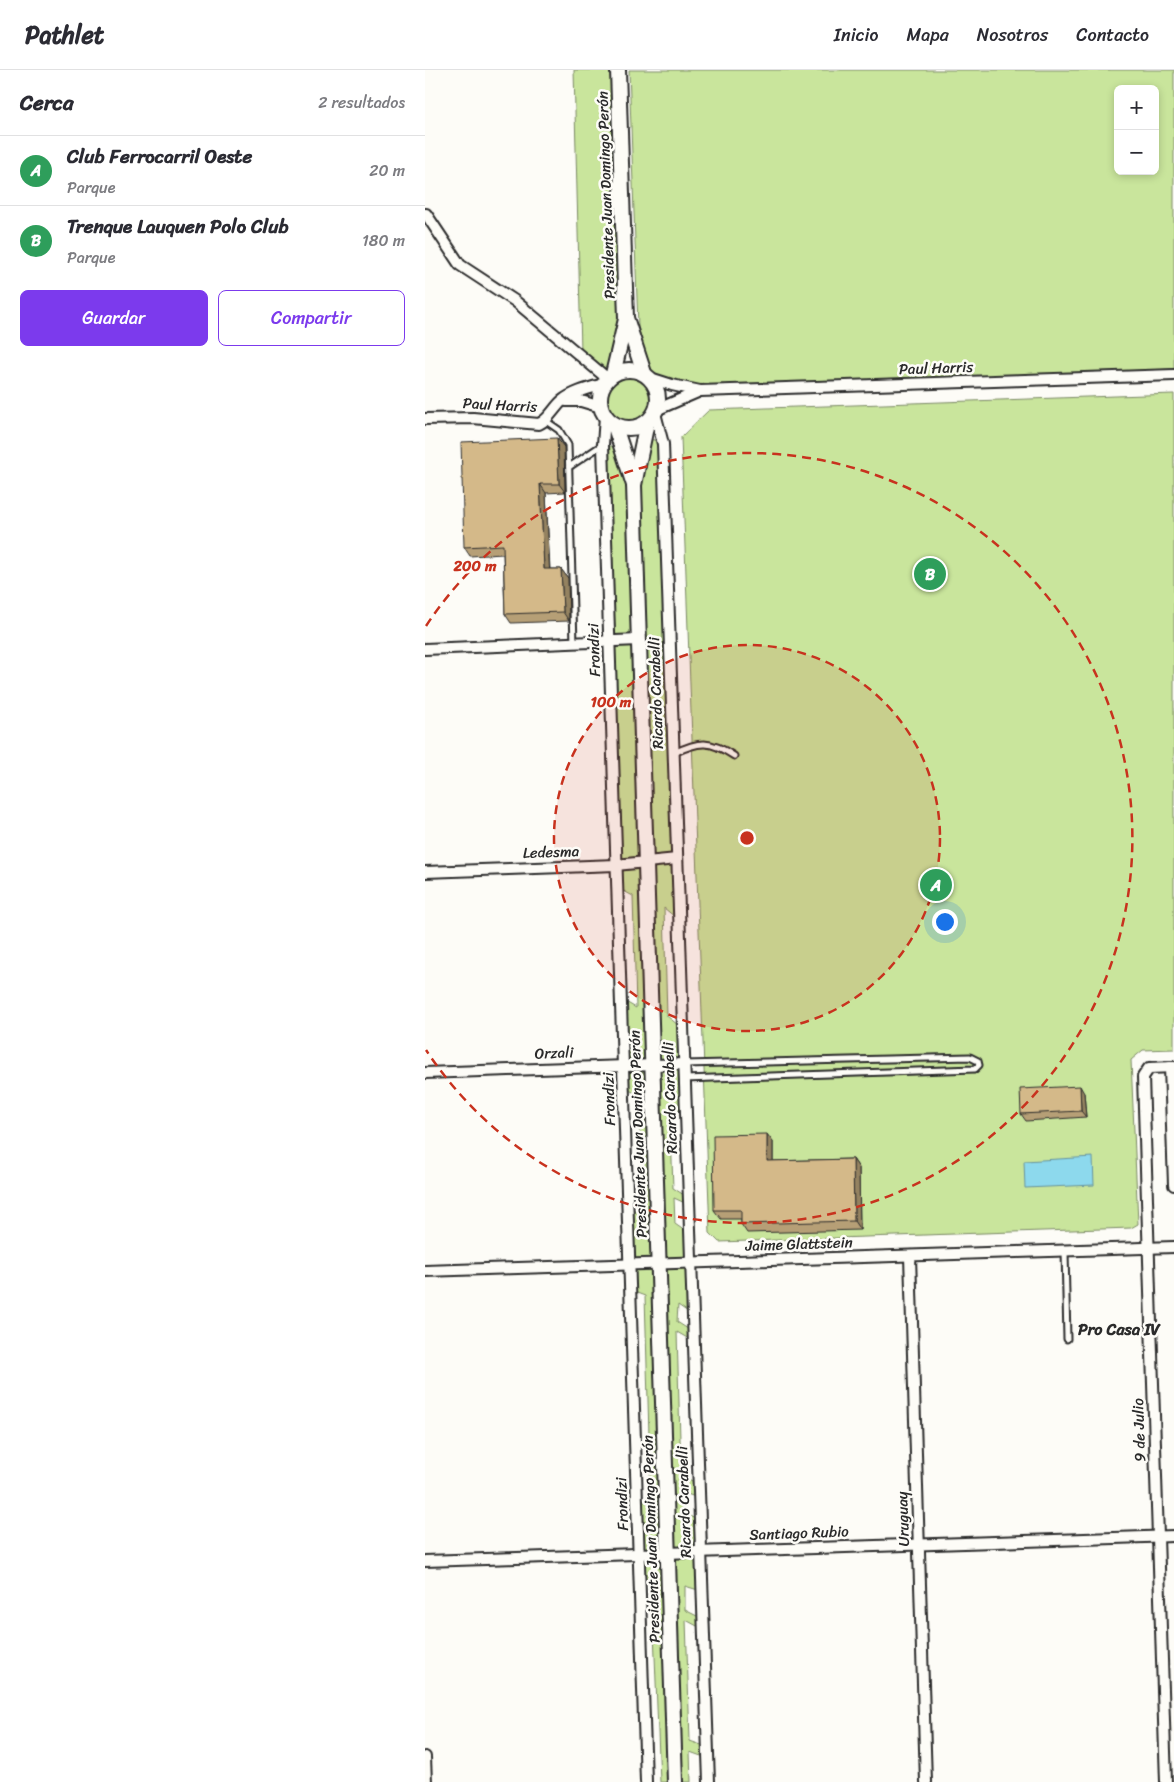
<!DOCTYPE html>
<html lang="es">
<head>
<meta charset="utf-8">
<style>
  :root { --surface:#fff; --page:#f7f7f7; --text:#2b2b33; --muted:#7c7c81; --line:#e1e1e2; --accent:#7c3aed }
  body { margin:0; font-family:Sriracha,sans-serif; background:var(--page); color:var(--text) }
  .controls { position:absolute; right:15px; top:15px; display:grid; overflow:hidden; border-radius:8px; box-shadow:0 2px 8px #0003 }
  .controls button { width:45px; height:45px; display:grid; place-items:center; padding:0; border:0; border-bottom:1px solid var(--line); background:var(--surface); color:var(--text); font:25px sans-serif }
  .you { position:absolute; left:519px; top:851px; width:18px; height:18px; margin:-12px; border:4px solid #fff; border-radius:50%; background:#1a73e8; box-shadow:0 0 0 8px #1a73e833 }
  .badge { display:grid; place-items:center; width:32px; height:32px; border-radius:50%; background:var(--accent); color:#fff; font-size:16px; font-weight:700 }
  .pin { position:absolute; translate:-50% -50%; border:2px solid #fff; box-shadow:0 1px 5px #0006 }
  .list { margin:0; padding:0; list-style:none }
  h2 { display:flex; justify-content:space-between; align-items:center; height:65px; margin:0; padding:0 20px; font-size:21px }
  h2 small { font-size:16px; font-weight:400; color:var(--muted) }
  .list li { display:grid; grid-template-columns:32px 1fr auto; gap:15px; align-items:center; box-sizing:border-box; height:70px; padding:0 20px; border-top:1px solid var(--line) }
  .list b { display:block; font-size:19px; white-space:nowrap }
  .list p { margin:0; font-size:16px; white-space:nowrap; color:var(--muted) }
  .list em { font-size:16px; font-style:normal; color:var(--muted) }
  .actions { display:flex; gap:10px; padding:15px 20px }
  .actions a { flex:1; padding:11px 0; border:1px solid var(--accent); border-radius:8px; text-align:center; font-size:18px; color:var(--accent) }
  .actions .main { background:var(--accent); color:#fff }
  .map { position:relative; flex:none; width:749px; height:1712px; overflow:hidden }
  header { display:flex; align-items:center; gap:30px; box-sizing:border-box; height:70px; padding:0 25px; background:var(--surface); border-bottom:1px solid var(--line) }
  header strong { font-size:24px }
  nav { display:flex; gap:28px; margin-inline-start:auto; font-size:18px }
  main { display:flex }
  aside { flex:1; background:var(--surface) }
  .map>svg:first-child { display:block }
</style>
</head>
<body>
<header>
<strong>Pathlet</strong>
<nav><a>Inicio</a><a>Mapa</a><a>Nosotros</a><a>Contacto</a></nav>
</header>
<main>
<aside>
<h2>Cerca<small>2 resultados</small></h2>
<ul class="list">
<li><span class="badge" style="background:#2e9e5b">A</span><div><b>Club Ferrocarril Oeste</b><p>Parque</p></div><em>20 m</em></li>
<li><span class="badge" style="background:#2e9e5b">B</span><div><b>Trenque Lauquen Polo Club</b><p>Parque</p></div><em>180 m</em></li>
</ul>
<div class="actions"><a class="main">Guardar</a><a>Compartir</a></div>
</aside>
<div class="map">
<svg width="749" height="1712" viewBox="0 0 749 1712">
  <rect width="100%" height="100%" fill="#fdfcf7"/>
  <filter id="ink" filterUnits="userSpaceOnUse"><feTurbulence type="fractalNoise" baseFrequency=".02" numOctaves="2"/><feDisplacementMap in="SourceGraphic" scale="10" xChannelSelector="R" yChannelSelector="G"/><feConvolveMatrix kernelMatrix="1 2 1 2 8 2 1 2 1" color-interpolation-filters="sRGB"/></filter>
  <g filter="url(#ink)">
    <!-- green -->
    <g fill="#c9e59c" stroke="#7a8864" fill-rule="evenodd">
      <polygon points="149,0 187,0 195,251 182,302 156,281"/>
      <path d="M204,0H749V299L272,317L232,306L225,300L213,257ZM693,19H730V101H693Z"/>
      <circle cx="204" cy="329" r="23"/>
      <polygon points="749,324 749,979 718,980 706,990 713,1154 706,1158 294,1172 285,1163 256,367 284,340"/>
      <polygon points="225,369 233,371 250,847 239,838 242,946 253,955 256,1042 245,1035 248,1118 259,1125 260,1133 249,1128 250,1154 260,1161 263,1242 253,1235 252,1252 263,1259 264,1269 252,1262 256,1405 269,1412 270,1427 257,1422 258,1442 270,1449 273,1520 260,1516 260,1540 274,1547 274,1557 261,1550 265,1671 279,1676 279,1687 265,1682 266,1712 256,1712 215,417"/>
      <polygon points="181,376 190,376 203,417 244,1712 235,1712 227,1511 218,1506 216,1429 226,1435 220,1226 209,1222 206,1138 217,1144 214,1025 202,1019 199,931 211,938 208,826 195,819"/>
    </g>
    <!-- water -->
    <polygon fill="#8dd9ed" stroke="#66939f" points="668,1087 669,1115 600,1118 599,1091"/>
    <g fill="none" stroke-linecap="round" stroke-linejoin="round">
      <defs>
        <g id="lane">
          <polyline points="121,351 134,360 143,375 149,573"/>
          <polyline points="144,397 177,375"/>
          <path d="M249,683C274,671 285,670 309,686"/>
          <polyline points="259,994 545,987 553,991 554,995 550,999 260,1009"/>
          <polyline points="640,1181 642,1269"/>
        </g>
        <g id="street">
          <polyline points="0,144 1,144 35,195 90,231 183,309"/>
          <polyline points="225,308 247,315 275,321 749,305"/>
          <polyline points="141,331 156,331 176,337"/>
          <polyline points="231,340 275,321"/>
          <polyline points="230,343 238,374 284,1712"/>
          <polyline points="180,346 178,375 221,1712"/>
          <path d="M0,349L48,348L114,354C125,349 128,339 137,331C148,322 165,318 179,314"/>
          <polyline points="0,579 214,570"/>
          <polyline points="0,802 191,795 252,789"/>
          <polyline points="745,997 749,1115"/>
          <polyline points="0,1003 259,994"/>
          <polyline points="485,1186 501,1712"/>
          <polyline points="0,1201 749,1177"/>
          <polyline points="0,1491 749,1466"/>
          <polyline points="0,1687 1,1712"/>
          <polyline points="741,1712 718,1007 724,998 749,997"/>
        </g>
        <g id="secondary">
          <polyline points="193,0 201,248 219,303"/>
          <circle cx="204" cy="329" r="29"/>
          <polyline points="188,304 201,249"/>
          <polyline points="222,352 209,415 250,1712"/>
          <polyline points="189,354 209,415"/>
        </g>
      </defs>
      <!-- lane casing -->
      <use href="#lane" stroke="#2b2b2b" stroke-width="9"/>
      <!-- street casing -->
      <use href="#street" stroke="#2b2b2b" stroke-width="14"/>
      <!-- secondary casing -->
      <use href="#secondary" stroke="#2b2b2b" stroke-width="18"/>
      <!-- lane -->
      <use href="#lane" stroke="#fdfcf7" stroke-width="5"/>
      <!-- street -->
      <use href="#street" stroke="#fdfcf7" stroke-width="10"/>
      <!-- secondary -->
      <use href="#secondary" stroke="#fdfcf7" stroke-width="14"/>
    </g>
    <!-- wall -->
    <g fill="#b69f76" stroke="#2b2b2b">
      <polygon points="132,368 139,377 140,422 121,423 125,499 136,499 143,508 144,551 86,553 80,544 78,484 45,486 39,477"/>
      <polygon points="659,1023 661,1047 601,1051 596,1044"/>
      <polygon points="348,1072 348,1091 428,1089 434,1098 435,1160 322,1163 316,1154 316,1149 296,1149 289,1140"/>
    </g>
    <!-- shaded-wall -->
    <g fill="#948260" stroke="#2b2b2b">
      <polygon points="132,368 139,377 140,422 134,414"/>
      <polygon points="115,414 121,423 125,508 119,499"/>
      <polygon points="136,499 143,508 144,551 138,542"/>
      <polygon points="655,1016 659,1023 661,1047 656,1041"/>
      <polygon points="342,1064 348,1072 348,1100 342,1091"/>
      <polygon points="428,1089 434,1098 435,1160 429,1151"/>
    </g>
    <!-- building -->
    <g fill="#d4b989" stroke="#2b2b2b">
      <polygon points="132,368 134,414 115,414 119,499 136,499 138,542 80,544 78,475 39,477 36,372"/>
      <polygon points="655,1016 656,1041 596,1044 595,1019"/>
      <polygon points="342,1064 342,1091 428,1089 429,1151 316,1154 316,1140 289,1140 288,1065"/>
    </g>
  </g>
  <!-- distance rings -->
  <circle cx="322" cy="768" r="193" fill="#c8321e" fill-opacity=".12"/>
  <g fill="none" stroke="#c8321e" stroke-width="2.5" stroke-dasharray="9 6">
    <circle cx="322" cy="768" r="193"/>
    <path d="M1 556A385 385 0 1 1 1 980"/>
  </g>
  <g text-anchor="middle" dominant-baseline="central" stroke-width="5" stroke-linejoin="round" paint-order="stroke">
    <!-- street labels -->
    <g font-size="15" fill="#2b2b2b" stroke="#fdfcf7">
      <text transform="translate(181 125) rotate(-92)">Presidente Juan Domingo Perón</text>
      <text transform="translate(511 298) rotate(-2)">Paul Harris</text>
      <text transform="translate(75 335) rotate(3)">Paul Harris</text>
      <text transform="translate(169 580) rotate(-92)">Frondizi</text>
      <text transform="translate(231 623) rotate(-92)">Ricardo Carabelli</text>
      <text transform="translate(126 782) rotate(-2)">Ledesma</text>
      <text transform="translate(129 983) rotate(-2)">Orzali</text>
      <text transform="translate(245 1028) rotate(-92)">Ricardo Carabelli</text>
      <text transform="translate(184 1029) rotate(-92)">Frondizi</text>
      <text transform="translate(213 1064) rotate(-92)">Presidente Juan Domingo Perón</text>
      <text transform="translate(374 1174) rotate(-2)">Jaime Glattstein</text>
      <text transform="translate(714 1360) rotate(-92)">9 de Julio</text>
      <text transform="translate(259 1432) rotate(-92)">Ricardo Carabelli</text>
      <text transform="translate(197 1434) rotate(-92)">Frondizi</text>
      <text transform="translate(478 1449) rotate(-92)">Uruguay</text>
      <text transform="translate(374 1463) rotate(-2)">Santiago Rubio</text>
      <text transform="translate(226 1469) rotate(-92)">Presidente Juan Domingo Perón</text>
    </g>
    <!-- neighbourhood labels -->
    <g font-size="16" font-weight="bold" fill="#2b2b2b" stroke="#fdfcf7">
      <text x="694" y="1259">Pro Casa IV</text>
    </g>
  </g>
  <circle cx="322" cy="768" r="8" fill="#c8321e" stroke="#fdfcf7" stroke-width="2.5"/>
  <g font-size="15" text-anchor="middle" font-weight="bold" fill="#c8321e" stroke="#fdfcf7" stroke-width="5" stroke-linejoin="round" paint-order="stroke">
    <text x="50" y="501">200 m</text>
    <text x="186" y="637">100 m</text>
  </g>
</svg>
<div class="controls">
<button>+</button>
<button>−</button>
</div>
<div class="you"></div>
<div class="pin badge" style="left:511px;top:815px;background:#2e9e5b">A</div>
<div class="pin badge" style="left:505px;top:504px;background:#2e9e5b">B</div>
</div>
</main>
</body>
</html>
